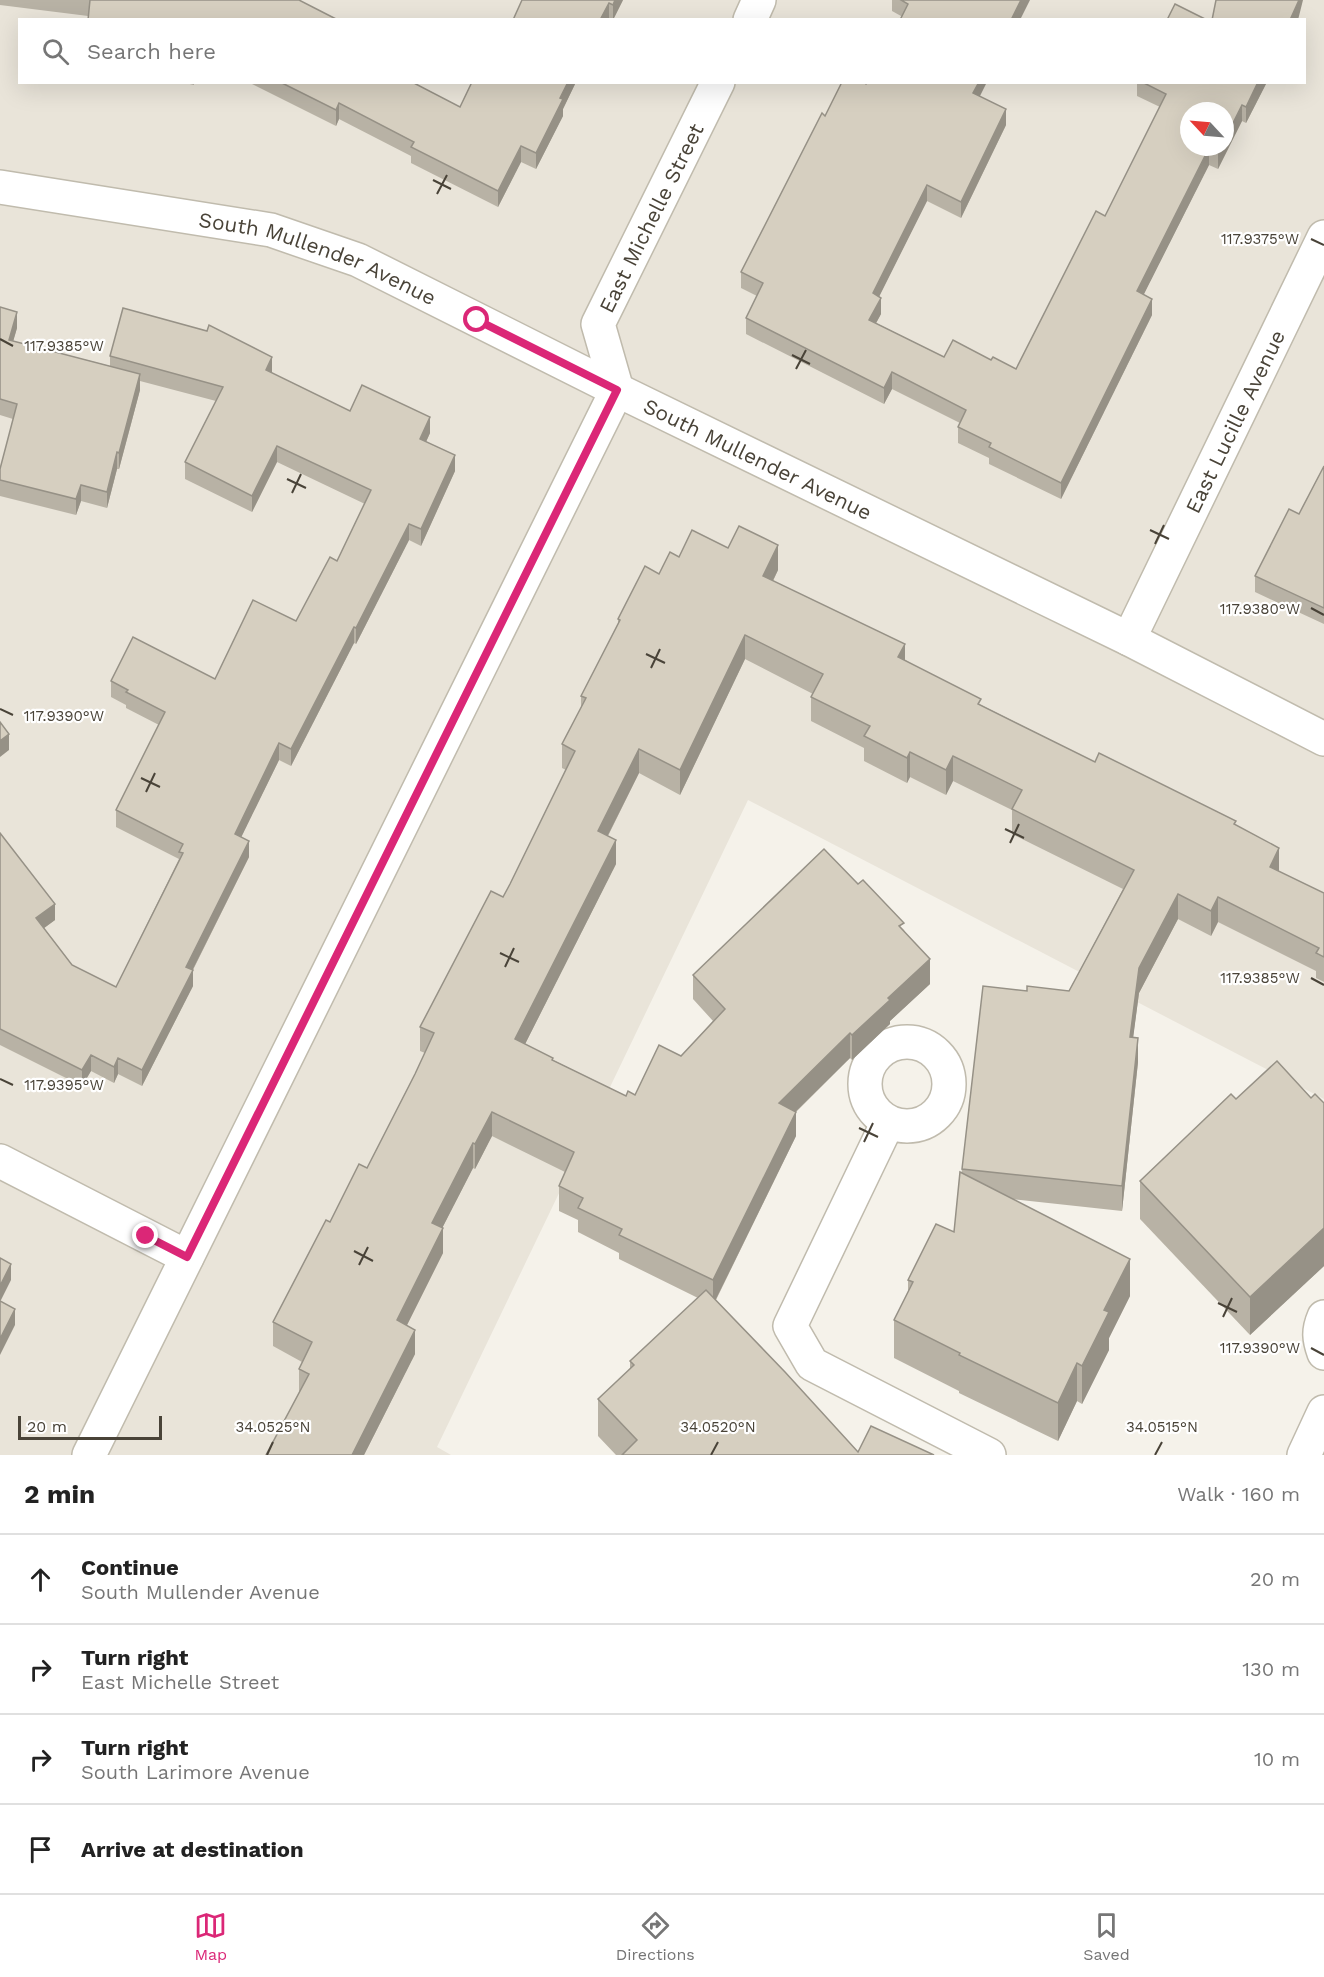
<!DOCTYPE html>
<html lang="en">
<head>
<meta charset="utf-8">
<style>
  :root { --surface:#fff; --page:#f2f2f2; --text:#222; --muted:#767676; --line:#e0e0e0; --accent:#db2777 }
  body { margin:0; font-family:"Work Sans",sans-serif; background:var(--page); color:var(--text) }
  .compass { position:absolute; left:1180px; top:102px; width:54px; height:54px; border-radius:50%; background:var(--surface); box-shadow:0 6px 24px #0002; rotate:296deg }
  .scale { position:absolute; left:18px; bottom:15px; width:144px; box-sizing:border-box; padding-left:6px; border:3px solid #494338; border-top:0; font-size:16px; line-height:21px; white-space:nowrap; color:#494338; -webkit-text-stroke:4px #fff; paint-order:stroke }
  .stop { position:absolute; width:18px; height:18px; margin:-14px; border:4px solid #db2777; border-radius:50%; background:#fff }
  .stop.end { background:#db2777; border-color:#fff; box-shadow:0 2px 6px #0008 }
  .list { margin:0; padding:0; list-style:none }
  h2 { display:flex; justify-content:space-between; align-items:center; height:78px; margin:0; padding:0 24px; font-size:26px }
  h2 small { font-size:20px; font-weight:400; color:var(--muted) }
  .list li { display:grid; grid-template-columns:39px 1fr auto; gap:18px; align-items:center; box-sizing:border-box; height:90px; padding:0 24px; border-top:2px solid var(--line) }
  .list b { display:block; font-size:22px; white-space:nowrap }
  .list p { margin:0; font-size:20px; white-space:nowrap; color:var(--muted) }
  .list em { font-size:20px; font-style:normal; color:var(--muted) }
  .icon { flex:none; width:33px; height:33px; fill:none; stroke:currentColor; stroke-width:2; stroke-linecap:round; stroke-linejoin:round }
  .map { position:relative; flex:none; width:1324px; height:1455px; overflow:hidden }
  .search { position:absolute; background:var(--surface); box-shadow:0 6px 24px #0002; left:18px; right:18px; top:18px; height:66px; display:flex; align-items:center; gap:15px; box-sizing:border-box; padding:0 21px; border-radius:0px; color:var(--muted); font-size:22px }
  .sheet { height:438px; background:var(--surface) }
  nav { display:flex; justify-content:space-around; align-items:center; box-sizing:border-box; height:84px; border-top:2px solid var(--line); background:var(--surface); font-size:16px; color:var(--muted) }
  nav a { display:grid; justify-items:center; gap:3px }
  nav .on { color:var(--accent) }
  .map>svg:first-child { display:block }
</style>
</head>
<body>
<div class="map">
<svg width="1324" height="1455" viewBox="0 0 1324 1455">
  <rect width="100%" height="100%" fill="#f5f2ea"/>
  <!-- residential -->
  <path fill="#e9e4d9" fill-rule="evenodd" d="M0,0H1324V1099L748,800L437,1447L451,1455H0ZM20,20H1304V82H20ZM1189,111H1225V147H1189Z"/>
  <g fill="none" stroke-linecap="round" stroke-linejoin="round">
    <defs>
      <g id="minor">
        <polyline points="750,20 759,0"/>
        <path id="s1" d="M0,187L271,230L358,260L617,390L1129,639L1324,739"/>
        <path id="s2" d="M1129,639L1324,237"/>
        <circle cx="907" cy="1084" r="42"/>
        <polyline points="888,1122 790,1326 812,1364 989,1455"/>
        <polyline points="0,1161 187,1257"/>
        <path d="M1324,1317C1318,1331 1319,1339 1324,1353"/>
        <path id="s3" d="M89,1455L617,390L598,324L718,82"/>
        <polyline points="1304,1455 1324,1412"/>
      </g>
    </defs>
    <!-- minor casing -->
    <use href="#minor" stroke="#c0bbad" stroke-width="36"/>
    <!-- minor -->
    <use href="#minor" stroke="#fff" stroke-width="33"/>
  </g>
  <!-- wall -->
  <g fill="#b8b2a5">
    <polygon points="0,0 299,0 88,16 0,5"/>
    <polygon points="623,0 613,20 513,20"/>
    <polygon points="892,0 1030,0 901,16 892,11"/>
    <polygon points="181,82 194,82 194,85"/>
    <polygon points="248,82 412,82 460,107 472,82 576,82 563,109 563,116 536,169 521,162 498,207 411,163 411,156 339,119 336,126"/>
    <polygon points="1137,82 1267,82 1246,123 1242,121 1218,169 1209,165 1143,295 1152,315 1061,499 989,464 989,458 958,443 958,427 960,423 892,389 884,404 746,334 746,318 757,296 741,288 741,272 825,116 866,84 980,97 1006,125 961,218 927,201 879,296 881,314 876,323 944,357 991,360 1016,369 1105,216 1160,107 1137,96"/>
    <polygon points="0,307 17,328 13,341 110,366 110,356 272,373 350,411 430,433 426,442 455,471 421,546 409,540 356,644 354,643 291,766 279,760 241,837 249,857 193,970 193,986 142,1086 118,1074 114,1083 91,1071 82,1086 0,1045 0,833 55,920 44,928 72,965 116,987 179,859 116,827 116,810 159,725 126,708 126,705 111,697 111,681 215,679 296,621 337,561 365,504 277,462 252,512 185,479 185,462 216,401 140,381 140,390 119,469 117,469 107,508 81,501 76,515 0,496 0,469 13,419 0,415"/>
    <polygon points="1324,466 1324,624 1255,592 1255,576 1299,514"/>
    <polygon points="728,548 778,570 773,581 981,705 1095,762 1236,825 1279,872 1324,893 1324,982 1316,978 1316,971 1218,922 1211,936 1178,919 1139,993 1133,1037 1138,1062 1122,1211 1012,1199 1130,1296 1109,1338 1109,1350 1082,1404 1077,1401 1058,1441 959,1393 959,1391 894,1358 894,1320 908,1292 908,1280 954,1232 962,1169 1027,991 1069,991 1123,889 1012,834 1012,810 953,781 946,795 910,777 907,783 864,761 864,748 811,721 811,697 813,694 745,659 680,795 639,773 608,836 616,864 525,1044 553,1060 626,1096 635,1095 681,1056 713,1021 693,999 693,975 858,884 904,930 930,984 890,1021 890,1024 852,1060 850,1058 796,1112 796,1136 716,1300 858,1452 934,1455 616,1455 598,1436 598,1399 630,1369 630,1361 698,1298 619,1259 619,1253 578,1232 578,1220 559,1211 559,1186 565,1172 492,1136 475,1169 473,1168 442,1228 443,1253 407,1325 415,1354 364,1455 266,1455 299,1393 299,1369 302,1362 273,1346 273,1322 330,1222 367,1168 415,1074 425,1053 420,1051 420,1027 503,897 510,884 566,770 562,768 562,744 581,708 581,696 618,624 618,619 659,574 679,557"/>
    <polygon points="1311,1098 1324,1103 1324,1266 1250,1335 1140,1219 1140,1181 1236,1099"/>
  </g>
  <!-- shaded-wall -->
  <g fill="#969186">
    <polygon points="615,0 623,0 613,20 613,5"/>
    <polygon points="1021,0 1030,0 1020,20 1011,20"/>
    <polygon points="1299,0 1303,0 1298,20 1290,20"/>
    <polygon points="609,3 609,20 600,20"/>
    <polygon points="568,82 576,82 563,109 563,116 536,169 536,153 560,98"/>
    <polygon points="979,82 987,82 973,110 973,93"/>
    <polygon points="1258,82 1267,82 1246,123 1246,107"/>
    <polygon points="339,103 339,119 336,126 336,110"/>
    <polygon points="1242,105 1242,121 1218,169 1218,153 1221,147 1225,147 1225,139"/>
    <polygon points="1006,109 1006,125 961,218 961,202"/>
    <polygon points="521,146 521,162 498,207 498,191"/>
    <polygon points="1209,148 1209,165 1137,308 1137,291"/>
    <polygon points="927,185 927,201 873,309 873,293"/>
    <polygon points="881,298 881,314 869,336 869,320"/>
    <polygon points="1152,299 1152,315 1061,499 1061,483"/>
    <polygon points="17,312 17,328 9,356 9,340"/>
    <polygon points="272,357 272,373 266,386 266,370"/>
    <polygon points="892,372 892,389 884,404 884,388"/>
    <polygon points="140,374 140,390 119,469 119,453"/>
    <polygon points="430,417 430,433 420,455 420,439"/>
    <polygon points="277,446 277,462 252,512 252,496"/>
    <polygon points="117,452 117,469 107,508 107,492"/>
    <polygon points="455,455 455,471 421,546 421,529"/>
    <polygon points="81,485 81,501 76,515 76,499"/>
    <polygon points="409,524 409,540 356,644 356,628"/>
    <polygon points="778,545 778,570 763,601 763,576"/>
    <polygon points="354,627 354,643 291,766 291,749"/>
    <polygon points="745,635 745,659 680,795 680,770"/>
    <polygon points="905,644 905,668 898,657"/>
    <polygon points="9,734 9,750 0,757 0,741"/>
    <polygon points="279,743 279,760 235,850 235,834"/>
    <polygon points="639,749 639,773 598,855 598,831"/>
    <polygon points="910,752 910,777 907,783 907,758"/>
    <polygon points="953,756 953,781 946,795 946,770"/>
    <polygon points="616,840 616,864 515,1064 515,1039"/>
    <polygon points="249,841 249,857 186,983 186,967"/>
    <polygon points="1279,848 1279,873 1270,867"/>
    <polygon points="1178,894 1178,919 1139,993 1130,1062 1130,1037 1139,968"/>
    <polygon points="1218,897 1218,922 1211,936 1211,911"/>
    <polygon points="55,904 55,920 36,934 36,918"/>
    <polygon points="930,959 930,984 890,1021 890,1024 852,1060 852,1035 888,998"/>
    <polygon points="193,970 193,986 142,1086 142,1070"/>
    <polygon points="850,1033 850,1058 779,1128 779,1103"/>
    <polygon points="1138,1038 1138,1062 1122,1211 1122,1186"/>
    <polygon points="91,1055 91,1071 82,1086 82,1070"/>
    <polygon points="118,1058 118,1074 114,1083 114,1067"/>
    <polygon points="492,1112 492,1136 475,1169 475,1144"/>
    <polygon points="796,1112 796,1136 713,1305 713,1280"/>
    <polygon points="473,1143 473,1168 432,1248 432,1223"/>
    <polygon points="443,1228 443,1253 397,1345 397,1320"/>
    <polygon points="1324,1228 1324,1266 1250,1335 1250,1297"/>
    <polygon points="1130,1259 1130,1296 1109,1338 1109,1350 1082,1404 1082,1366 1104,1310"/>
    <polygon points="11,1264 11,1280 0,1302 0,1286"/>
    <polygon points="15,1309 15,1325 0,1355 0,1339"/>
    <polygon points="415,1330 415,1354 364,1455 352,1455"/>
    <polygon points="1077,1363 1077,1401 1058,1441 1058,1403"/>
  </g>
  <!-- building -->
  <g fill="#d6cfc0" stroke="#969186" stroke-width="1.5">
    <polygon points="90,0 299,0 338,20 88,20"/>
    <polygon points="522,0 615,0 613,5 609,3 600,20 513,20"/>
    <polygon points="901,0 1021,0 1011,20 900,20 908,4"/>
    <polygon points="1216,0 1299,0 1290,20 1212,20"/>
    <polygon points="1175,4 1207,20 1167,20"/>
    <polygon points="280,82 412,82 460,107 472,82 568,82 560,98 563,99 536,153 521,146 498,191 411,147 414,142 339,103 336,110"/>
    <polygon points="842,82 863,82 866,84 867,82 979,82 973,93 1006,109 961,202 927,185 873,293 881,298 869,320 944,357 953,340 991,360 993,357 1016,369 1096,211 1105,216 1166,94 1142,82 1258,82 1246,107 1242,105 1225,139 1225,111 1189,111 1189,147 1221,147 1218,153 1209,148 1137,291 1152,299 1061,483 989,447 991,443 958,427 966,410 892,372 884,388 746,318 763,283 741,272 822,113 825,116"/>
    <polygon points="0,307 17,312 9,340 140,374 119,453 117,452 107,492 81,485 76,499 0,480 0,469 17,404 0,399"/>
    <polygon points="123,308 207,331 209,325 272,357 266,370 350,411 362,385 430,417 420,439 455,455 421,529 409,524 356,628 354,627 291,749 279,743 235,834 249,841 186,967 193,970 142,1070 118,1058 114,1067 91,1055 82,1070 0,1029 0,833 55,904 36,918 72,965 116,987 183,853 179,852 183,844 116,810 165,712 126,692 128,690 111,681 133,637 215,679 253,600 296,621 330,557 337,561 371,490 277,446 252,496 185,462 223,387 110,356"/>
    <polygon points="1324,466 1324,608 1255,576 1289,509 1299,514"/>
    <polygon points="739,526 778,545 763,576 905,644 898,657 981,699 978,704 1095,762 1099,753 1236,821 1234,824 1279,848 1270,867 1324,893 1324,957 1316,953 1319,948 1218,897 1211,911 1178,894 1139,968 1130,1037 1138,1038 1122,1186 962,1169 983,986 1027,991 1027,986 1069,991 1134,870 1012,809 1022,790 953,756 946,770 910,752 907,758 864,736 870,726 811,697 823,674 745,635 680,770 639,749 598,831 616,840 515,1039 553,1058 552,1060 626,1096 628,1091 635,1095 659,1045 681,1056 725,1009 693,975 824,849 858,884 863,880 904,923 899,926 930,959 888,998 890,1000 852,1035 850,1033 779,1103 796,1112 713,1280 619,1235 622,1229 578,1208 583,1198 559,1186 574,1152 492,1112 475,1144 473,1143 432,1223 443,1228 397,1320 415,1330 352,1455 266,1455 309,1374 299,1369 312,1342 273,1322 326,1220 330,1222 359,1164 367,1168 415,1074 434,1033 420,1027 491,891 503,897 510,884 575,751 562,744 586,698 581,696 620,620 618,619 645,566 659,574 670,552 679,557 692,530 728,548"/>
    <polygon points="0,722 9,734 0,741"/>
    <polygon points="1277,1061 1311,1098 1315,1094 1324,1103 1324,1228 1250,1297 1140,1181 1231,1094 1236,1099"/>
    <polygon points="960,1172 1130,1259 1104,1310 1109,1312 1082,1366 1077,1363 1058,1403 959,1355 960,1353 894,1320 913,1282 908,1280 936,1224 954,1232"/>
    <polygon points="0,1258 11,1264 0,1286"/>
    <polygon points="706,1290 785,1372 858,1452 871,1426 934,1455 622,1455 637,1440 598,1399 634,1365 630,1361"/>
    <polygon points="0,1301 15,1309 0,1339"/>
  </g>
  <g fill="none" stroke-linecap="round" stroke-linejoin="round">
    <!-- route -->
    <polyline stroke="#db2777" stroke-width="8" points="146,1236 187,1257 617,390 477,320"/>
  </g>
  <!-- ticks -->
  <path fill="none" stroke="#494338" stroke-width="2" d="M433,180L451,189M437,194L447,175M1311,239L1324,245M0,339L13,346M792,355L810,364M796,369L806,350M287,479L306,488M292,493L301,474M1150,530L1169,539M1155,544L1164,525M1311,608L1324,615M646,654L665,663M651,668L660,649M0,709L13,715M141,778L160,787M146,792L155,773M1005,829L1024,838M1010,843L1019,824M500,953L519,962M505,967L514,948M1311,978L1324,985M0,1079L13,1085M859,1128L878,1137M864,1142L873,1123M354,1251L373,1261M359,1265L368,1247M1218,1303L1237,1312M1223,1317L1232,1298M1311,1348L1324,1355M267,1455L273,1442M711,1455L718,1442M1155,1455L1162,1442"/>
  <g text-anchor="middle" dominant-baseline="central" stroke-width="4.5" stroke-linejoin="round" paint-order="stroke">
    <!-- street labels -->
    <g font-size="21" fill="#494338" stroke="#fff">
      <text stroke="none"><textPath href="#s3" startOffset="1376">East Michelle Street</textPath></text>
      <text stroke="none"><textPath href="#s1" startOffset="327">South Mullender Avenue</textPath></text>
      <text stroke="none"><textPath href="#s2" startOffset="242">East Lucille Avenue</textPath></text>
      <text stroke="none"><textPath href="#s1" startOffset="813">South Mullender Avenue</textPath></text>
    </g>
  </g>
  <g font-size="15" text-anchor="middle" fill="#494338" stroke="#fff" stroke-width="4.5" stroke-linejoin="round" paint-order="stroke">
    <text x="1260" y="244">117.9375°W</text>
    <text x="64" y="351">117.9385°W</text>
    <text x="1260" y="614">117.9380°W</text>
    <text x="64" y="721">117.9390°W</text>
    <text x="1260" y="983">117.9385°W</text>
    <text x="64" y="1090">117.9395°W</text>
    <text x="1260" y="1353">117.9390°W</text>
    <text x="273" y="1432">34.0525°N</text>
    <text x="718" y="1432">34.0520°N</text>
    <text x="1162" y="1432">34.0515°N</text>
  </g>
</svg>
<svg class="compass" viewBox="-18 -18 36 36"><path d="M0-13l5 13h-10z" fill="#e53935"/><path d="M0 13l5-13h-10z" fill="#767676"/></svg>
<div class="scale">20 m</div>
<div class="stop" style="left:477px;top:320px"></div>
<div class="stop end" style="left:146px;top:1236px"></div>
<div class="search"><svg class="icon" aria-label="search" viewBox="0 0 24 24"><circle cx="10" cy="10" r="6"/><path d="M15 15l6 6"/></svg>Search here</div>
</div>
<section class="sheet">
<h2>2 min<small>Walk · 160 m</small></h2>
<ul class="list">
<li><svg class="icon" aria-label="ahead" viewBox="0 0 24 24"><path d="M12 20V5M6 11l6-6 6 6"/></svg><div><b>Continue</b><p>South Mullender Avenue</p></div><em>20 m</em></li>
<li><svg class="icon" aria-label="right" viewBox="0 0 24 24"><path d="M7 20v-9h11M14 6l5 5-5 5"/></svg><div><b>Turn right</b><p>East Michelle Street</p></div><em>130 m</em></li>
<li><svg class="icon" aria-label="right" viewBox="0 0 24 24"><path d="M7 20v-9h11M14 6l5 5-5 5"/></svg><div><b>Turn right</b><p>South Larimore Avenue</p></div><em>10 m</em></li>
<li><svg class="icon" aria-label="arrive" viewBox="0 0 24 24"><path d="M6 21V4h12l-3 4 3 4H6"/></svg><div><b>Arrive at destination</b></div></li>
</ul>
</section>
<nav>
<a class="on"><svg class="icon" aria-label="map" viewBox="0 0 24 24"><path d="M3 6l6-2 6 2 6-2v14l-6 2-6-2-6 2zM9 4v14M15 6v14"/></svg>Map</a>
<a><svg class="icon" aria-label="directions" viewBox="0 0 24 24"><path d="M12 3l9 9-9 9-9-9zM9 14v-3h6M13 9l2 2-2 2"/></svg>Directions</a>
<a><svg class="icon" aria-label="saved" viewBox="0 0 24 24"><path d="M7 4h10v16l-5-4-5 4z"/></svg>Saved</a>
</nav>
</body>
</html>
